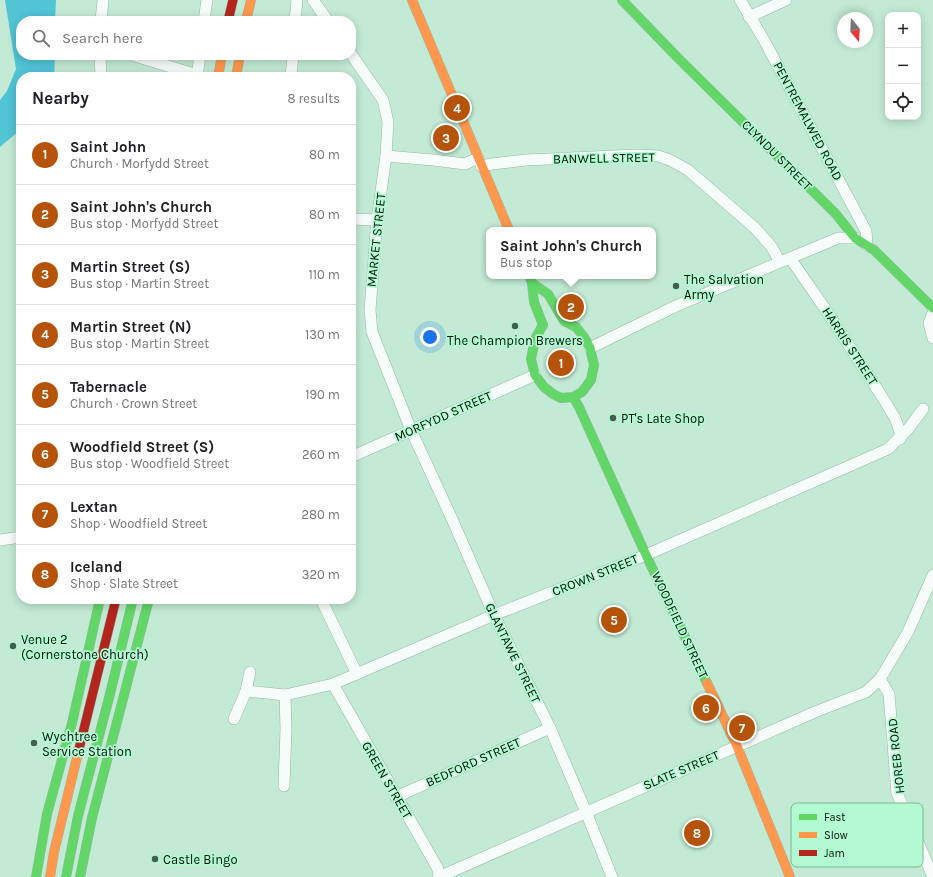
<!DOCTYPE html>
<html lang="en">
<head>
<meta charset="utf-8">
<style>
  :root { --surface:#fff; --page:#f2f2f2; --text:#202124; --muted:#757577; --line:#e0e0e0; --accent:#b45309 }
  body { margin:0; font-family:Karla,sans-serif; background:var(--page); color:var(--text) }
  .controls { position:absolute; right:12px; top:12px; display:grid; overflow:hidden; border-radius:8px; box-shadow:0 2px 10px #0003 }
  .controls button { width:36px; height:36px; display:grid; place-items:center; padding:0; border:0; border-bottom:1px solid var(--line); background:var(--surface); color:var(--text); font:20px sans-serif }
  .compass { position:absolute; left:837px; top:12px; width:36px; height:36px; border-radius:50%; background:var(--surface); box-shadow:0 2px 10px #0003; rotate:162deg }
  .you { position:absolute; left:430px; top:337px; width:14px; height:14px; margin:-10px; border:3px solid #fff; border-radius:50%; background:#1a73e8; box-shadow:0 0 0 6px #1a73e833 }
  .badge { display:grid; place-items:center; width:26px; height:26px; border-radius:50%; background:var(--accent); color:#fff; font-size:13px; font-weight:700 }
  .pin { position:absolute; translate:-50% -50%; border:2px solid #fff; box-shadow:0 1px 4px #0006 }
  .popup { position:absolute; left:486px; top:227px; width:170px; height:52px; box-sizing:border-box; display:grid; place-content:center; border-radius:8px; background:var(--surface); filter:drop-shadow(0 1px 3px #0005); font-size:13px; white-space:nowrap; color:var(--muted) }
  .popup b { font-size:15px; color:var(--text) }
  .popup::after { content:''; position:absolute; left:50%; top:100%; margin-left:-8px; border:8px solid transparent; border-top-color:var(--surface) }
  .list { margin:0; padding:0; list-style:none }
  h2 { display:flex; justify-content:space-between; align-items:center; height:52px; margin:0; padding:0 16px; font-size:17px }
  h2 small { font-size:13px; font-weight:400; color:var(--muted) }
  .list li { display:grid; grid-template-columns:26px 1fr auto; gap:12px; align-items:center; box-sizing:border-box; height:60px; padding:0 16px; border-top:1px solid var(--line) }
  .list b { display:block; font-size:15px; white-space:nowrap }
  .list p { margin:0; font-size:13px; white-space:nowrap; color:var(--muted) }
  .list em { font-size:13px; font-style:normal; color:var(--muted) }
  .icon { flex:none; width:22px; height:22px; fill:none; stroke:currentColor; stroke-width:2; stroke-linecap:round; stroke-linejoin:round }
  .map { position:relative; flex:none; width:933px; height:877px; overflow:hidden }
  .search { position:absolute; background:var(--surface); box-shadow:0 2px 10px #0003; left:16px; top:16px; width:340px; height:44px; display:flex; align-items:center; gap:10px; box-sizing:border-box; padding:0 14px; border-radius:16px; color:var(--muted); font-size:15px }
  .panel { position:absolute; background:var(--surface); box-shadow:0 2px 10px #0003; left:16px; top:72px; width:340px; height:532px; border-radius:16px }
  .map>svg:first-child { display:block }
</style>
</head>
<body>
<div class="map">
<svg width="933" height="877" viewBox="0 0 933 877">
  <rect width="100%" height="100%" fill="#c2ead4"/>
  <!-- water -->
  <polygon fill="#51c4d6" points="5,0 56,0 55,21 21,21 21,55 55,55 54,77 21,77 21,129 0,147 0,100 7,91 16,69"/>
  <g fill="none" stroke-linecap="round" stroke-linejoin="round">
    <defs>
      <g id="street">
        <polyline points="313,0 328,21"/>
        <polyline points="740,0 764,40 866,231 867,245"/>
        <polyline points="749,17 786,0"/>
        <polyline points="101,21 103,0"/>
        <polyline points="204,21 207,0"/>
        <polyline points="295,21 297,0"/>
        <polyline points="351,54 383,100 388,122 386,156 377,220 370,310 372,332 411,430 452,519 494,615 550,728 586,812 612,877"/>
        <polyline points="100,55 101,77"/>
        <polyline points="132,55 197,75"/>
        <polyline points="197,77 200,55"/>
        <polyline points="291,77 293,55"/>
        <polyline points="386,156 433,160 465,164 478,158"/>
        <polyline points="481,166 492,164 526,160 637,155 658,156 670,160 688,170 755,228 771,246 780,262"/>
        <polyline points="351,219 377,220"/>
        <polyline points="790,258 801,274 826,310 881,395 895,418 900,432 900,439"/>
        <polyline points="933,313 929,323 933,338"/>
        <polyline points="590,348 676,306 790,258 838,238 855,238"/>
        <polyline points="351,457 535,375"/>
        <polyline points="0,540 21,537"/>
        <polyline points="321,599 357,674"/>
        <polyline points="880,679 889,694 897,793 933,877"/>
        <polyline points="333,684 438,869 439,877"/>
        <polyline points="246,691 285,695 333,684 494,615 646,555 888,449 909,428 923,409"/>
        <polyline points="234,719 246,691 250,672"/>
        <polyline points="284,786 286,729 285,695"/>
        <polyline points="396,797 550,728"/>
        <polyline points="439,877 815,712 866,692 880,679 908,632 933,575"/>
      </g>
      <g id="fast">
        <polyline points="622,0 678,58 835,213 855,238 874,250 933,308"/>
        <polyline points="530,278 532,283 534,302 543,325"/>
        <polyline points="532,283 548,294 564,321 576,327 584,337 590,348 594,365 591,380 582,392 573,397 561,398 553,394 544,387 535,375 531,359 535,339 543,325"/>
        <polyline points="573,397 579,407 646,555 707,683"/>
        <polyline points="36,877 47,814 72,723 100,599"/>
        <polyline points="66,877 78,816 110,694 133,599"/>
        <polyline points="80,877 92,818 149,599"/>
      </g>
      <g id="slow">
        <polyline points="412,0 509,230"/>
        <polyline points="246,21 251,0"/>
        <polyline points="218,77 222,55"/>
        <polyline points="236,77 240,55"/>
        <polyline points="707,683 737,746 790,877"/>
        <polyline points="50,877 54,852 79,749"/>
      </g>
      <g id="jam">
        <polyline points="228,21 233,0"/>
        <polyline points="79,749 116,599"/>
      </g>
    </defs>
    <!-- street casing -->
    <use href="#street" stroke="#97b6a5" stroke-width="12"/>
    <!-- fast casing -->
    <use href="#fast" stroke="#97b6a5" stroke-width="10"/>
    <!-- slow casing -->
    <use href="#slow" stroke="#97b6a5" stroke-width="10"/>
    <!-- jam casing -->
    <use href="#jam" stroke="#97b6a5" stroke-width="10"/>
    <!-- street -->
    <use href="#street" stroke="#f6fcf9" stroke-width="11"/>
    <!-- fast -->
    <use href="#fast" stroke="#63d668" stroke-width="9"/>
    <!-- slow -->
    <use href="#slow" stroke="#ff974d" stroke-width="9"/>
    <!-- jam -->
    <use href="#jam" stroke="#b3261e" stroke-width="9"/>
  </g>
  <!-- markers -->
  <g fill="#445e4e" stroke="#b2fad2" stroke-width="1.5">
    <circle cx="676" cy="286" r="4"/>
    <circle cx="515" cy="326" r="4"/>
    <circle cx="613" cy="418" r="4"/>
    <circle cx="13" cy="646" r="4"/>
    <circle cx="34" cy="743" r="4"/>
    <circle cx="155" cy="859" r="4"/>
  </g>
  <g text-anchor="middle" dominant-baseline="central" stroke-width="3.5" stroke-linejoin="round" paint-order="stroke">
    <!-- street labels -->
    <g font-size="13" fill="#001206" stroke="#b2fad2">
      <text transform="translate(808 121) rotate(62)">PENTREMALWED ROAD</text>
      <text transform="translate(777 155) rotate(45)">CLYNDU STREET</text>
      <text transform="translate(604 158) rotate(-1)">BANWELL STREET</text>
      <text transform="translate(376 240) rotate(-84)">MARKET STREET</text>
      <text transform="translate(850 346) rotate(57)">HARRIS STREET</text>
      <text transform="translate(443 416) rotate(-24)">MORFYDD STREET</text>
      <text transform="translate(595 575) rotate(-22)">CROWN STREET</text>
      <text transform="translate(680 625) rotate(65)">WOODFIELD STREET</text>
      <text transform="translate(513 653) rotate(64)">GLANTAWE STREET</text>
      <text transform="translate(896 756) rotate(-96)">HOREB ROAD</text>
      <text transform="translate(473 762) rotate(-24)">BEDFORD STREET</text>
      <text transform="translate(681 770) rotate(-23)">SLATE STREET</text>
      <text transform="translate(387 780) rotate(60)">GREEN STREET</text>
    </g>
    <!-- poi labels -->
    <g font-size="13" fill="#001206" stroke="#b2fad2" text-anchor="start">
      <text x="684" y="279">The Salvation<tspan x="684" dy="15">Army</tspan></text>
      <text x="515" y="340" text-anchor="middle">The Champion Brewers</text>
      <text x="621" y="418">PT's Late Shop</text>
      <text x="21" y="639">Venue 2<tspan x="21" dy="15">(Cornerstone Church)</tspan></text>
      <text x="42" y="736">Wychtree<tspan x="42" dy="15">Service Station</tspan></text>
      <text x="163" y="859">Castle Bingo</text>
    </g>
  </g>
  <!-- legend -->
  <rect x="791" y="803" width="132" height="64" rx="6" fill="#b2fad2" stroke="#7db495" stroke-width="1"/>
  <rect x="799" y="814" width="18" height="6" fill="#63d668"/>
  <rect x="799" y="832" width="18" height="6" fill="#ff974d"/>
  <rect x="799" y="850" width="18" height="6" fill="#b3261e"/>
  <g font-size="11" fill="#001206">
    <text x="824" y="821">Fast</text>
    <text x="824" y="839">Slow</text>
    <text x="824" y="857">Jam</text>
  </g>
</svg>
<div class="controls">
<button>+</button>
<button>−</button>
<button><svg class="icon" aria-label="locate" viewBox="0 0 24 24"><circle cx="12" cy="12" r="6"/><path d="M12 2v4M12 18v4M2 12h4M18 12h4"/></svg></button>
</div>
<svg class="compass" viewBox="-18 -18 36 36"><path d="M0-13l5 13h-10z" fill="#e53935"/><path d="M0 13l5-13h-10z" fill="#757577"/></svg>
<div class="you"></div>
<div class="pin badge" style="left:561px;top:363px">1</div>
<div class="pin badge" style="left:571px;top:307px">2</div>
<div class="popup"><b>Saint John's Church</b>Bus stop</div>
<div class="pin badge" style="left:446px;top:138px">3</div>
<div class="pin badge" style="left:457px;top:108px">4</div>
<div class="pin badge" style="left:614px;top:620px">5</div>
<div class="pin badge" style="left:706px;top:708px">6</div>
<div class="pin badge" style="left:742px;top:728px">7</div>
<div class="pin badge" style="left:697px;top:833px">8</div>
<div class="search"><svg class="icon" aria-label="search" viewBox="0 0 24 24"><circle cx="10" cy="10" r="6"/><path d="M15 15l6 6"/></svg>Search here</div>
<section class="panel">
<h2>Nearby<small>8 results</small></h2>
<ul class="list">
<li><span class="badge">1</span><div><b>Saint John</b><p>Church · Morfydd Street</p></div><em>80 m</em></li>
<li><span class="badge">2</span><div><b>Saint John's Church</b><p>Bus stop · Morfydd Street</p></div><em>80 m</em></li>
<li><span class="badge">3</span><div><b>Martin Street (S)</b><p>Bus stop · Martin Street</p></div><em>110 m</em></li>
<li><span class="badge">4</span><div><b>Martin Street (N)</b><p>Bus stop · Martin Street</p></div><em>130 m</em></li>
<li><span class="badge">5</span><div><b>Tabernacle</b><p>Church · Crown Street</p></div><em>190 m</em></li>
<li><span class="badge">6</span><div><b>Woodfield Street (S)</b><p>Bus stop · Woodfield Street</p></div><em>260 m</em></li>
<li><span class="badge">7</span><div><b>Lextan</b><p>Shop · Woodfield Street</p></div><em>280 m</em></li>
<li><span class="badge">8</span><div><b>Iceland</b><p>Shop · Slate Street</p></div><em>320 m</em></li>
</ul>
</section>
</div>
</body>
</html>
